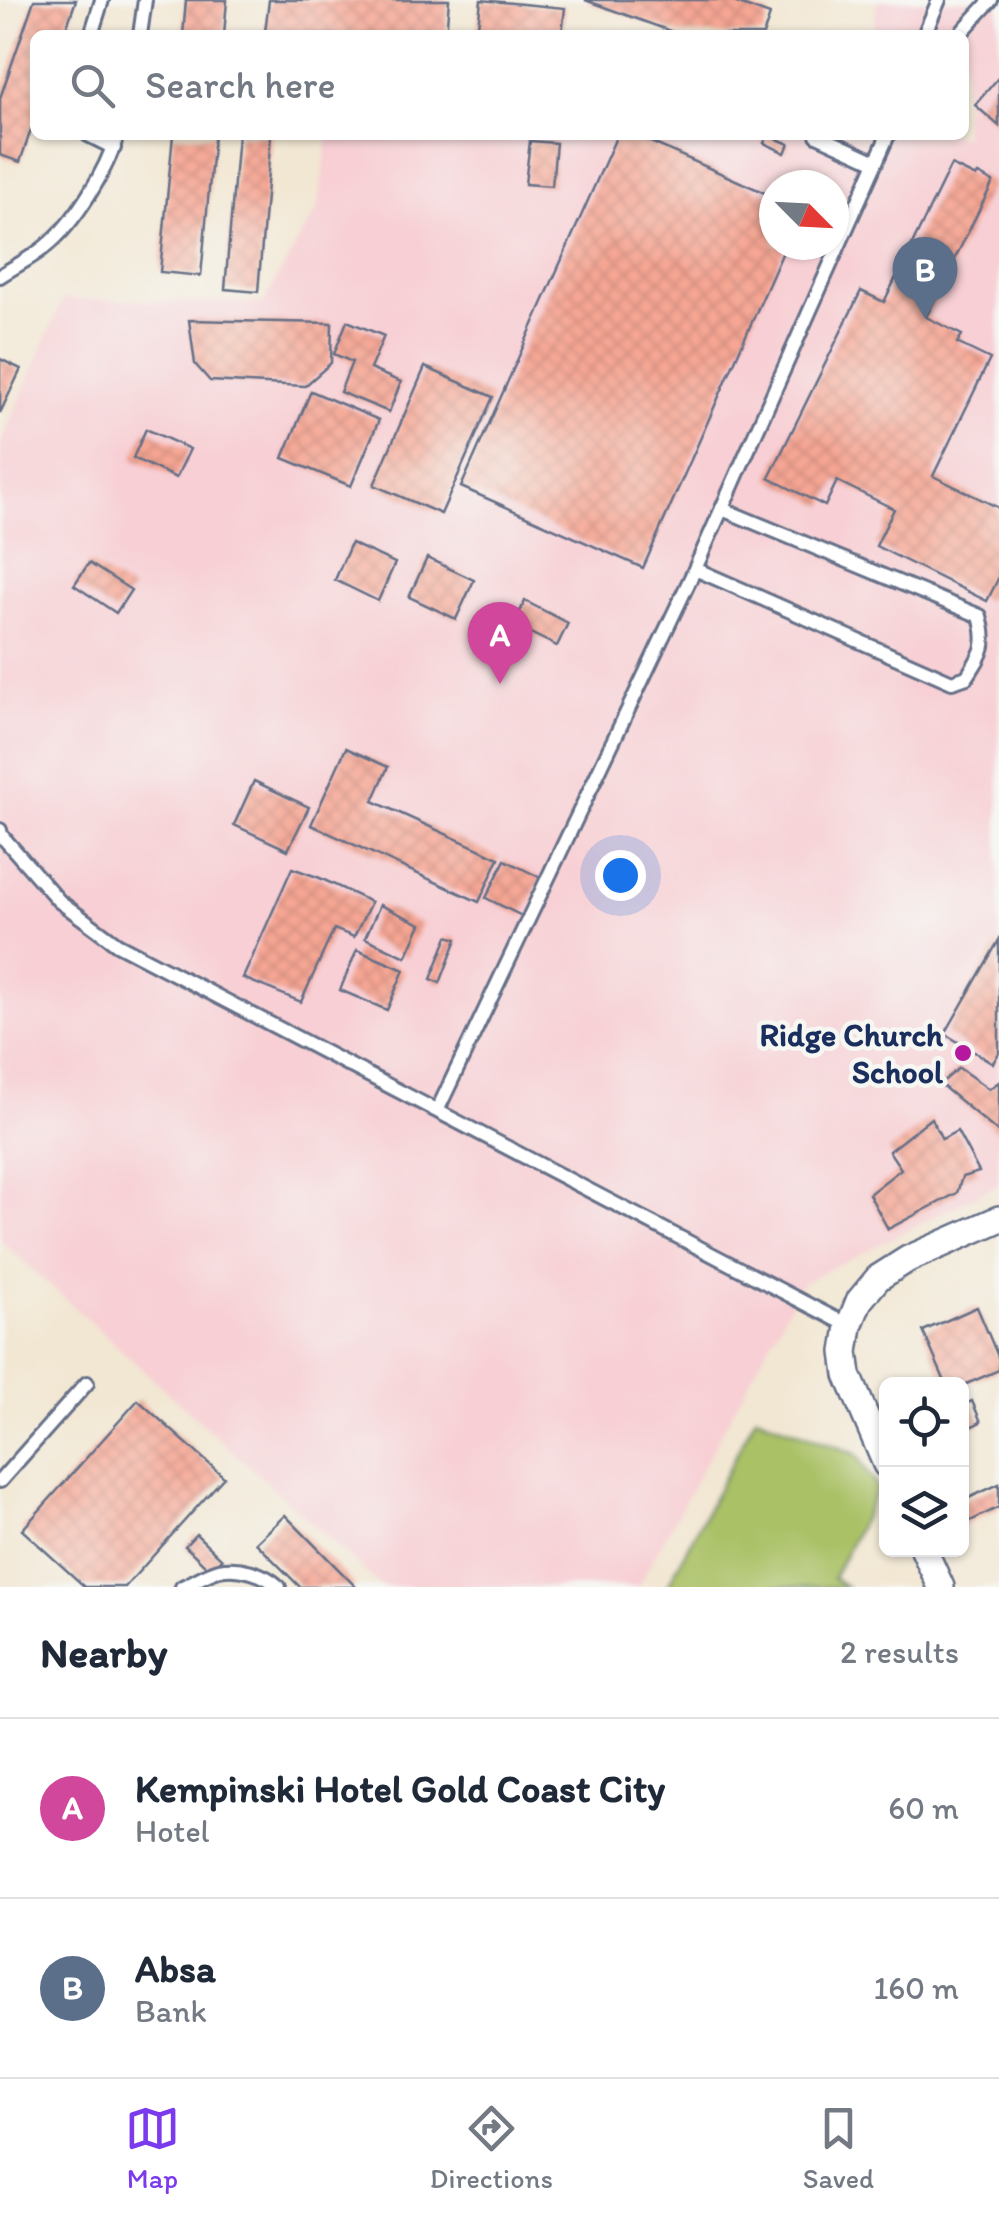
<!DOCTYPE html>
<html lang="en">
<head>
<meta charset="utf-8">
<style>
  :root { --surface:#fff; --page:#f2f2f3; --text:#1f2937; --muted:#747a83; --line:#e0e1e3; --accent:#7c3aed }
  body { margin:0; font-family:Itim,sans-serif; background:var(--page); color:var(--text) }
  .controls { position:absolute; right:30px; bottom:30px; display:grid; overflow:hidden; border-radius:15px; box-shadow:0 2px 8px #0004 }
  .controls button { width:90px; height:90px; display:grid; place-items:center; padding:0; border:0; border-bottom:2px solid var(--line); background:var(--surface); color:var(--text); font:50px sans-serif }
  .compass { position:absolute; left:759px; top:170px; width:90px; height:90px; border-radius:50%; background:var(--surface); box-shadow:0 2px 8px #0004; rotate:114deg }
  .you { position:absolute; left:620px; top:875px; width:35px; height:35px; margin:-25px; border:8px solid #fff; border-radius:50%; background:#1a73e8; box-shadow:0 0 0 15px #1a73e833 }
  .badge { display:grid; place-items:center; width:65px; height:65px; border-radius:50%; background:var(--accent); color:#fff; font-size:32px; font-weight:700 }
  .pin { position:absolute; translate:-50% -82px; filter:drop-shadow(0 2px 5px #0008) }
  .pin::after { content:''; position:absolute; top:52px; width:35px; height:30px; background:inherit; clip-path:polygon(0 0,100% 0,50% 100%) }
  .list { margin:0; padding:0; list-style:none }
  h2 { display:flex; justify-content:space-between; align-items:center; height:130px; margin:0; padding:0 40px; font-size:42px }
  h2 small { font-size:32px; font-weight:400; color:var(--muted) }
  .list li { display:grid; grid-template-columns:65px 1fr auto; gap:30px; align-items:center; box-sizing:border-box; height:180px; padding:0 40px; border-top:2px solid var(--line) }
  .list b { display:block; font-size:38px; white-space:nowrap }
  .list p { margin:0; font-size:32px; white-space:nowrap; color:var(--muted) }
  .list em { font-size:32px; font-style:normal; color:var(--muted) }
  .icon { flex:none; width:55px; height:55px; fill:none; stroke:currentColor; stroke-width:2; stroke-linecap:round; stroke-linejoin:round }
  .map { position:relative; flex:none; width:999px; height:1587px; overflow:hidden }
  .search { position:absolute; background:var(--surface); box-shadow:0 2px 8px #0004; left:30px; right:30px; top:30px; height:110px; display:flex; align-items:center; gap:25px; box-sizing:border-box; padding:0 35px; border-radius:15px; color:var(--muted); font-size:38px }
  .sheet { height:490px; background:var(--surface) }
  nav { display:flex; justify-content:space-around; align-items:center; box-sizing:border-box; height:140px; border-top:2px solid var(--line); background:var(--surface); font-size:28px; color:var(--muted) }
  nav a { display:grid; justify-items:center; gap:5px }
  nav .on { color:var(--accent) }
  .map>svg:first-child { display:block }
</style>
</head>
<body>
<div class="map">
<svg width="999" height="1587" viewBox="0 0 999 1587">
  <defs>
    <pattern id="building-cross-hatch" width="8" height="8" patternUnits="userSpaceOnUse" patternTransform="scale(2.5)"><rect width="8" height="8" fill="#f6a693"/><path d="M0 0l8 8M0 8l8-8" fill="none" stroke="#d28f81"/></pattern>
  </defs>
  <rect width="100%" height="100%" fill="#f6f6f2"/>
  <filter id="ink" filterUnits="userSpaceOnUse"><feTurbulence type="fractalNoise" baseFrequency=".01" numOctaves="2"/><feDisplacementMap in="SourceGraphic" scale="20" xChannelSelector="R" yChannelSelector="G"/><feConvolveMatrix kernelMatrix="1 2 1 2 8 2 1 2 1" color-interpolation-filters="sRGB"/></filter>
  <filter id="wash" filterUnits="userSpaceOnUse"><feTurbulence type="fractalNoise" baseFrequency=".0048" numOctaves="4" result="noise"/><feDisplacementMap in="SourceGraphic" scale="40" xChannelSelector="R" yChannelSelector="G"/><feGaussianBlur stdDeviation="2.25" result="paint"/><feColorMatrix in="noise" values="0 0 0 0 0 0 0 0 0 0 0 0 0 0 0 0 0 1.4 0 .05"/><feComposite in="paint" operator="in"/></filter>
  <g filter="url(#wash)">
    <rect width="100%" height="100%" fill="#f2e7d3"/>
    <!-- built -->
    <path fill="#f7cfd4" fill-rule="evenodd" d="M878,0H999V1184L802,1283L638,1587H382L0,1240V445L63,299L263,303L319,206L328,135H964V35H873ZM774,185H834V245H774Z"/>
    <!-- park -->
    <polygon fill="#aac166" stroke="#627862" stroke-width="2.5" points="756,1416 856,1454 878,1489 833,1578 846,1587 667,1587"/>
    <g id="blocks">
      <!-- building -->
      <g fill="url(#building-cross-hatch)">
        <polygon points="34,0 76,0 64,35 35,35 35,118 20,162 0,155 0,98"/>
        <polygon points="186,0 227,0 224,35 183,35"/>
        <polygon points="269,0 449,0 446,35 294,35 265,32"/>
        <polygon points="481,0 565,8 562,35 477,35"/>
        <polygon points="585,0 728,0 770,15 763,35 681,35"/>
        <polygon points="999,77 999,126 975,105"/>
        <polygon points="173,135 214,135 201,276 160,272"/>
        <polygon points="238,135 271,135 258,292 225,289"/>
        <polygon points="617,135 635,135 774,197 774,245 786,245 643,568 461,487"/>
        <polygon points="768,135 789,144 785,153 764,143"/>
        <polygon points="530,141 556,143 552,186 525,184"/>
        <polygon points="951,165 976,177 978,174 993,182 926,317 962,335 957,343 990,359 933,476 999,508 999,577 987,601 876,546 894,509 837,481 825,506 769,478 861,291 884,302"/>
        <polygon points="189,320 332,323 331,363 305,386 210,381 195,364"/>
        <polygon points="347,321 384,336 370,369 401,382 389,412 340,392 352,362 334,354"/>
        <polygon points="0,359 21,369 0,413"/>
        <polygon points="425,367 493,397 441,514 374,485"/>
        <polygon points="311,391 379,420 351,486 283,458"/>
        <polygon points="146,429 190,449 176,478 133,458"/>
        <polygon points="351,543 395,563 378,601 335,580"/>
        <polygon points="427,558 474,580 456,619 409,597"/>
        <polygon points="89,563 131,590 116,613 74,585"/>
        <polygon points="525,601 568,623 557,646 514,625"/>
        <polygon points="346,748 388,767 373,801 499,858 479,902 311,825"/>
        <polygon points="254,781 309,807 288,850 234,825"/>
        <polygon points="505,860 541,878 522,916 486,898"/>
        <polygon points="292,868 320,878 371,902 354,937 334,929 301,1002 243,978"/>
        <polygon points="380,905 421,924 406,957 365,938"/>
        <polygon points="448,936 457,939 440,983 431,979"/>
        <polygon points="999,940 999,1053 993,1063 945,1034"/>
        <polygon points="357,950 404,970 387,1010 340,990"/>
        <polygon points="959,1068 989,1089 999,1082 999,1133 940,1084"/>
        <polygon points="931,1118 942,1139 957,1131 979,1172 962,1177 957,1193 888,1229 869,1194 901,1169 889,1151"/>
        <polygon points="977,1307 999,1359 999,1370 962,1386 946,1384 923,1331"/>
        <polygon points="138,1400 224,1477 125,1587 85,1587 22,1530"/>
        <polygon points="972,1401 981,1422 962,1431 962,1406"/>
        <polygon points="999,1484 999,1507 962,1525 962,1501"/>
        <polygon points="285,1515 356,1587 300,1587 256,1543"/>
        <polygon points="196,1534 222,1559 211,1571 185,1546"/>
      </g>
    </g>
  </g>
  <g filter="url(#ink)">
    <use href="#blocks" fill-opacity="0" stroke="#666f87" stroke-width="2.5"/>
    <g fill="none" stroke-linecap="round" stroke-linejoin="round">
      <defs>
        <g id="service">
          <polyline points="91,35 102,0"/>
          <polyline points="140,35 145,0"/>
          <polyline points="924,35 939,0"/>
          <polyline points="959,35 991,0"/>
          <polyline points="88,135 114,148"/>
          <polyline points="817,135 876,162"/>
          <path d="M0,276C15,266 32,258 46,246C75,223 107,170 117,135"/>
          <path d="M695,569L952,682L967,677C983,652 988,645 980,616L722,509"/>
          <polyline points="0,830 1,835 59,901 117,944 849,1326"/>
          <polyline points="438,1109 695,569 888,135"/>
          <polyline points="0,1481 87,1383"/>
          <path d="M182,1587C194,1582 207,1573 219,1570C239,1566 264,1573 279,1587"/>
        </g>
        <g id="minor">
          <polyline points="886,1464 848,1375 845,1352 849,1326 859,1301 878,1278 908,1259 999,1219"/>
          <polyline points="924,1550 941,1587"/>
        </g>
      </defs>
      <!-- service casing -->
      <use href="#service" stroke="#666f87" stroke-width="18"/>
      <!-- minor casing -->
      <use href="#minor" stroke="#666f87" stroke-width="30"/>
      <!-- service -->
      <use href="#service" stroke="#fff" stroke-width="12"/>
      <!-- minor -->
      <use href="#minor" stroke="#fff" stroke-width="25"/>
    </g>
  </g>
  <!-- markers -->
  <circle fill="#b5179e" stroke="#f6f6f2" stroke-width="4" cx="963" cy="1053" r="10"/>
  <g text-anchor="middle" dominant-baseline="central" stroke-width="9" stroke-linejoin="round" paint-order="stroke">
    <!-- poi labels -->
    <g font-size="32" font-weight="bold" fill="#1b2f5e" stroke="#f6f6f2" text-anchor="end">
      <text x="943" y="1035">Ridge Church<tspan x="943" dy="37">School</tspan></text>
    </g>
  </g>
</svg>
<div class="controls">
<button><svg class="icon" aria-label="locate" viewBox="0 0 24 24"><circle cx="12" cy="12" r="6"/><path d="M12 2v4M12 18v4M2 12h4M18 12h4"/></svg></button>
<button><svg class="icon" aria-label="layers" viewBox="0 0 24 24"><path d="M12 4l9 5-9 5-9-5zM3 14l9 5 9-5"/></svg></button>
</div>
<svg class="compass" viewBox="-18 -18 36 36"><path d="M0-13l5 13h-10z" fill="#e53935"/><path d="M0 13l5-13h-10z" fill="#747a83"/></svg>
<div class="you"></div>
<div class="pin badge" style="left:500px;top:684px;background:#d1479c">A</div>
<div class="pin badge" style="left:925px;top:319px;background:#5c6f8a">B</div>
<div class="search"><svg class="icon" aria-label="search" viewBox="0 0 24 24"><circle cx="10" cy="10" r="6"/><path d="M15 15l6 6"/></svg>Search here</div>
</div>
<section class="sheet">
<h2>Nearby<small>2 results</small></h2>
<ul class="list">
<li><span class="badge" style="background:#d1479c">A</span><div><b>Kempinski Hotel Gold Coast City</b><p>Hotel</p></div><em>60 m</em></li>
<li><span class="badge" style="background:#5c6f8a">B</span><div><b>Absa</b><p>Bank</p></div><em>160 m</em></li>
</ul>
</section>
<nav>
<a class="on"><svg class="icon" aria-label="map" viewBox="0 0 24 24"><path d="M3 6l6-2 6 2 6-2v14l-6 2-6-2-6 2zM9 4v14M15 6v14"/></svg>Map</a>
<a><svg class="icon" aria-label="directions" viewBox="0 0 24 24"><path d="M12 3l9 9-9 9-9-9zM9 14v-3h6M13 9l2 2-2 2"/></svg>Directions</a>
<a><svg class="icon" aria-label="saved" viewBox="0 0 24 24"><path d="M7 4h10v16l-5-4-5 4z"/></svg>Saved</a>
</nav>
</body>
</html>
